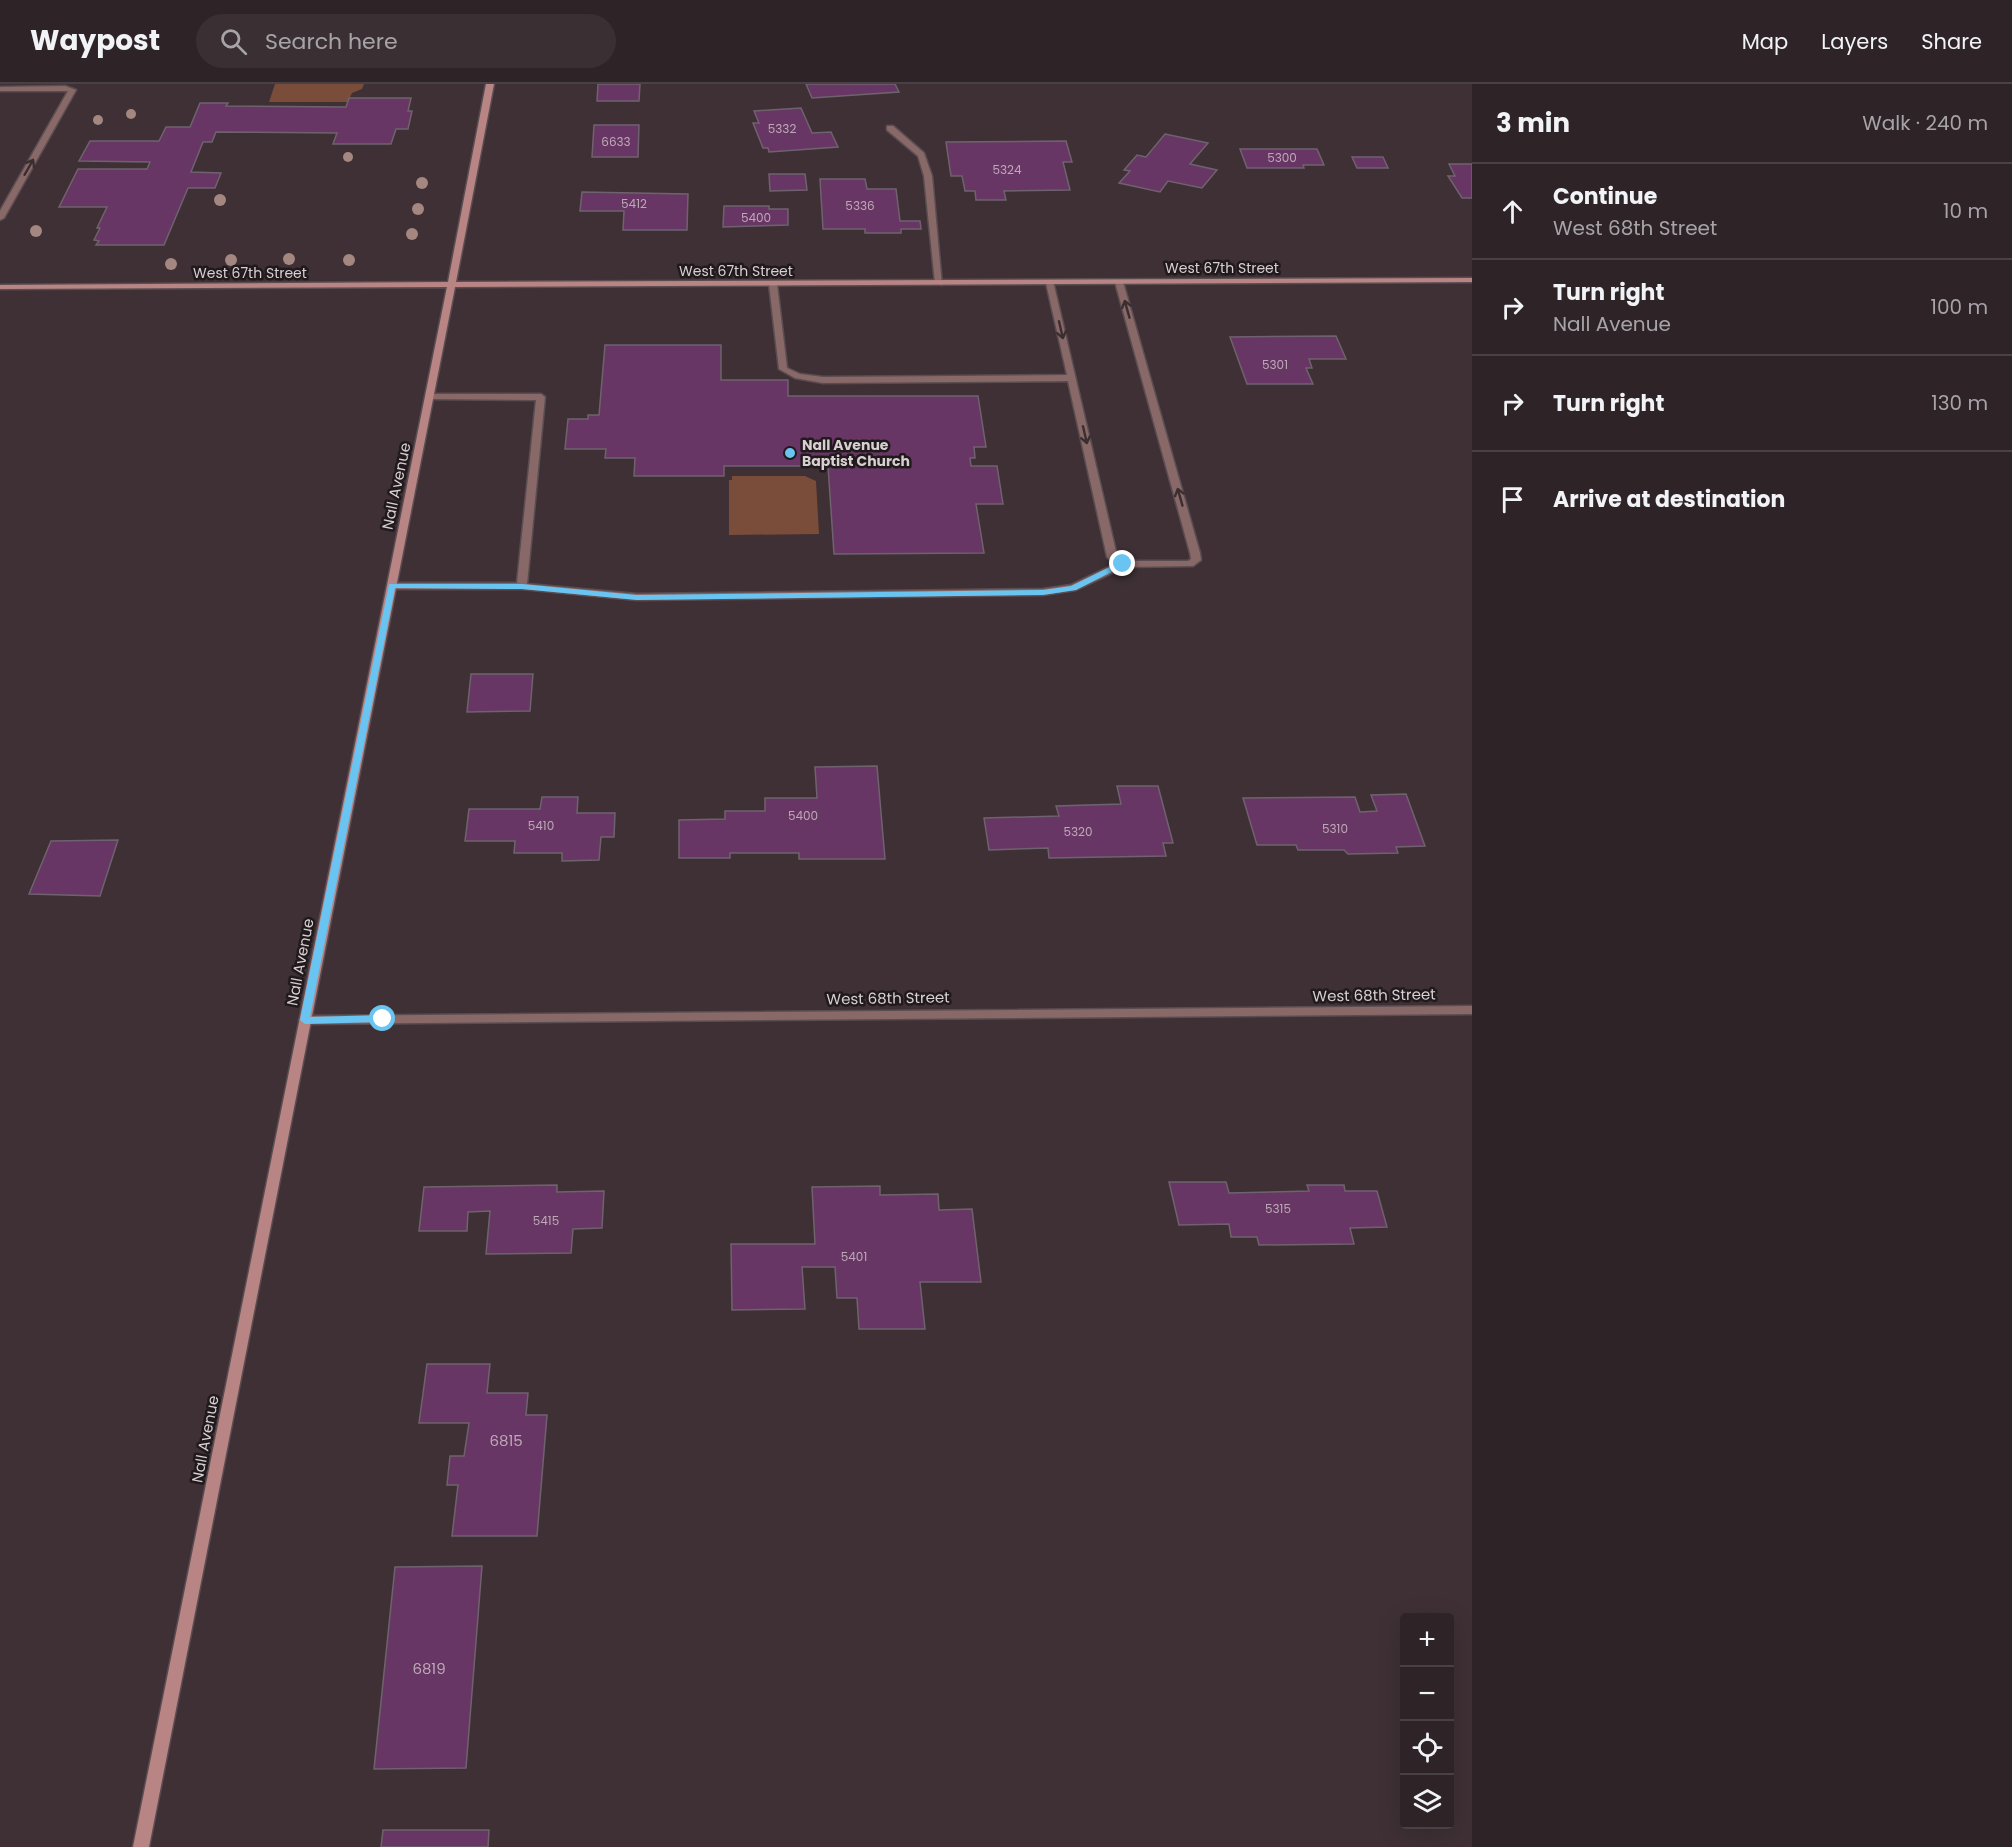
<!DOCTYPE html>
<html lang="en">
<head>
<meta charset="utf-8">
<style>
  :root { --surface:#2e2428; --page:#3a3034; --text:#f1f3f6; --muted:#a7a4a8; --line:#494145 }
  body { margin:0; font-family:Poppins,sans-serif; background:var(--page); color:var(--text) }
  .controls { position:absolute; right:18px; bottom:18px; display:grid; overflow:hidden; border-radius:6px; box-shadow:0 6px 24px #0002 }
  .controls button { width:54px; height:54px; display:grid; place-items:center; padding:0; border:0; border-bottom:2px solid var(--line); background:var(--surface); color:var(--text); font:30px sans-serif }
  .stop { position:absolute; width:18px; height:18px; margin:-14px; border:4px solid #69c4f1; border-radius:50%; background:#fff }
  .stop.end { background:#69c4f1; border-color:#fff; box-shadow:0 2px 6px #0008 }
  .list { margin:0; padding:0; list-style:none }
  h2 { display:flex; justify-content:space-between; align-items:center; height:78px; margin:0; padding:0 24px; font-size:26px }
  h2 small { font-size:20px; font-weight:400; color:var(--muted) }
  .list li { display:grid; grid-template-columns:39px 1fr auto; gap:18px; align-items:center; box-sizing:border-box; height:96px; padding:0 24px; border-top:2px solid var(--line) }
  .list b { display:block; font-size:22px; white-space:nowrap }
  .list p { margin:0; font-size:20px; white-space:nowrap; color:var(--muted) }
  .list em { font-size:20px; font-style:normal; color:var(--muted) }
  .icon { flex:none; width:33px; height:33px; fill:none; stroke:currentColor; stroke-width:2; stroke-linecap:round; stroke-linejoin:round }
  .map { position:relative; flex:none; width:1472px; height:1763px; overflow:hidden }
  header { display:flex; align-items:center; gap:36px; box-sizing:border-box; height:84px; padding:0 30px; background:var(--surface); border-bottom:2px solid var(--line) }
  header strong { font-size:28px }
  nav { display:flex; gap:33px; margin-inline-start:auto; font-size:21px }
  .search { width:420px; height:54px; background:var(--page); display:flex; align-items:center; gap:15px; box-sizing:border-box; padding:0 21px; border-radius:33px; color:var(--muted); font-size:22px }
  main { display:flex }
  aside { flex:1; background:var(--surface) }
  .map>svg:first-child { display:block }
</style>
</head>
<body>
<header>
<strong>Waypost</strong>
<div class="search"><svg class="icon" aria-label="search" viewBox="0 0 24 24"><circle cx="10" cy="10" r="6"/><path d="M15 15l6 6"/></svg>Search here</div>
<nav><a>Map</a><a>Layers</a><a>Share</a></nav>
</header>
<main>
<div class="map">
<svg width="1472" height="1763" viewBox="0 0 1472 1763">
  <rect width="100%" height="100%" fill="#3e3035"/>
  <!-- green -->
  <g fill="#794d3a">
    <polygon points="275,0 364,0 362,5 352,9 348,18 269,18"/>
    <polygon points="732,392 805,392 816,397 819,450 729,451 729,396 732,396"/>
  </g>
  <!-- building -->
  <g fill="#683664" stroke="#6e636d" stroke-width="1.5">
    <polygon points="598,0 640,0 639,17 597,17"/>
    <polygon points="806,0 895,0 899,8 812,14"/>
    <polygon points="349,14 411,14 408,27 412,27 408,45 396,45 391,60 333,60 337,49 216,48 212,58 203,58 191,88 221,89 215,104 188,104 164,161 96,161 99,157 94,156 100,144 97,144 107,123 59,123 78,85 147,85 150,78 79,77 90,57 159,57 166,43 190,43 200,19 228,19 226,22 346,23"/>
    <polygon points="801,24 812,49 831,48 838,63 769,68 768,64 763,64 753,39 759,39 754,27"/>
    <polygon points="594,41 639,41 638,73 592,73"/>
    <polygon points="1165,50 1208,59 1190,80 1217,86 1202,104 1168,97 1160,108 1119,99 1130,87 1124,86 1137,71 1146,73"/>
    <polygon points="1066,57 1072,78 1063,78 1070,106 1004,107 1006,116 976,116 975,107 965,107 962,92 951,92 946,58"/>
    <polygon points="1240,65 1317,65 1324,81 1303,81 1304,84 1247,84"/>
    <polygon points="1352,73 1383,73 1388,84 1357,84"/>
    <polygon points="1449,80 1472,80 1472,114 1462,114 1448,92 1455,92"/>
    <polygon points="769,90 805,90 807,106 770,107"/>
    <polygon points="820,95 865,95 867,105 896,105 900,137 920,137 921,145 901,145 901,149 865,149 865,145 823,145"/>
    <polygon points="582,108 688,110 687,146 623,146 624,127 580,127"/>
    <polygon points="724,122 769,122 769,125 788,125 788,141 723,143"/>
    <polygon points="1336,252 1346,275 1309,275 1312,284 1306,284 1313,300 1247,300 1230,253"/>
    <polygon points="605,261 721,261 721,296 788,296 788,312 978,312 986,363 974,363 975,374 970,374 971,382 997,382 1003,420 976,420 984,469 834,470 828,382 724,382 724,392 634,392 635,374 605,374 606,365 565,365 568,335 588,335 588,331 599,331"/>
    <polygon points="471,590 533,590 530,627 467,628"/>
    <polygon points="877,682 885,775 799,775 799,769 730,769 730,774 679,774 679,736 725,735 725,727 765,727 765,714 817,714 815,683"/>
    <polygon points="1117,702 1158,702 1173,759 1163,759 1166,772 1049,774 1048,764 989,766 984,734 1059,732 1056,722 1121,720"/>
    <polygon points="1406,710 1425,762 1396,763 1398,769 1348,770 1344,766 1298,766 1296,761 1257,761 1243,714 1355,713 1360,728 1377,727 1371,711"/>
    <polygon points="542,713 578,713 577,729 615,729 614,753 601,753 599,776 562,777 562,769 514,769 515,757 465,757 469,725 540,725"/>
    <polygon points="118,756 100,812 29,810 51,757"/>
    <polygon points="1169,1098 1226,1098 1229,1109 1309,1107 1307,1101 1344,1101 1345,1107 1377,1107 1387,1143 1350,1144 1354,1160 1259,1161 1257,1153 1231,1153 1229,1140 1179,1141"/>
    <polygon points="557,1101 557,1108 604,1107 602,1144 573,1145 571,1169 486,1170 490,1127 468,1128 467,1147 419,1147 424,1103"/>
    <polygon points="880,1102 880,1111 938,1110 939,1126 972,1125 981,1198 920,1198 925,1245 859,1245 857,1214 837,1214 835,1183 802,1183 805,1225 732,1226 731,1160 815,1160 812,1103"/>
    <polygon points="427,1280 490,1280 487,1309 528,1309 526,1331 547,1331 537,1452 452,1452 458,1401 447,1401 450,1372 464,1372 469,1339 419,1339"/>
    <polygon points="482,1482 466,1684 374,1685 395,1483"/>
    <polygon points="383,1746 489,1746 488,1763 381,1763"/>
  </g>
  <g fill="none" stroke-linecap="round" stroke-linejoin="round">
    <defs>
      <g id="lane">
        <polygon points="65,2 76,6 4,134 0,136 0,127 68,7 0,7 0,3"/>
        <polygon points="887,42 893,42 924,69 932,92 942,201 935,199 924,92 918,72 887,46"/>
        <polygon points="1116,196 1123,198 1200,469 1201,476 1193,482 1125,483 1076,506 1043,511 637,516 522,505 392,505 387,502 392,499 517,499 536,316 428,315 428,311 431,310 541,310 545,313 527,500 637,510 1043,505 1071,501 1115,480 1107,473 1068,297 823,299 795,294 779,285 769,200 773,198 777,200 787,284 800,290 823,293 1067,291 1046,199 1053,197 1117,472 1124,477 1188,477 1191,475 1190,469 1115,198"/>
      </g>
      <polygon id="street" points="1472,922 1472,930 305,940 299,936 305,932"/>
      <polygon id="secondary" points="486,0 494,0 456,198 1472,194 1472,198 455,203 149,1763 133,1763 447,203 0,205 0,201 448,198"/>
    </defs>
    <!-- lane casing -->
    <use href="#lane" stroke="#5a4d51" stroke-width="3"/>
    <!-- street casing -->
    <use href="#street" stroke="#5a4d51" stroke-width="3"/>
    <!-- secondary casing -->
    <use href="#secondary" stroke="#5a4d51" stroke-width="3"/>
    <!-- lane -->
    <use href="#lane" fill="#896868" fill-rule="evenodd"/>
    <!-- street -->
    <use href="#street" fill="#896868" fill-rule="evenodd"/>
    <!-- secondary -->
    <use href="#secondary" fill="#b88484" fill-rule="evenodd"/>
  </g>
  <!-- trees -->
  <g fill="#a38780">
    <circle cx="131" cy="30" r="5"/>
    <circle cx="98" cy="36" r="5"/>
    <circle cx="348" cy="73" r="5"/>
    <circle cx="422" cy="99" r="6"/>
    <circle cx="220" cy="116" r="6"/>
    <circle cx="418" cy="125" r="6"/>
    <circle cx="36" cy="147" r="6"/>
    <circle cx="412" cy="150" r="6"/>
    <circle cx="289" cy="175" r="6"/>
    <circle cx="231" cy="176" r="6"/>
    <circle cx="349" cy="176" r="6"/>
    <circle cx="171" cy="180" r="6"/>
  </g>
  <!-- one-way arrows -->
  <defs><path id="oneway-shaft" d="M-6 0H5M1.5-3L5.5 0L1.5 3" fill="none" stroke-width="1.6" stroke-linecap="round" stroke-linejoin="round" transform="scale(1.5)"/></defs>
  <g stroke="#3b2e30">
    <use href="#oneway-shaft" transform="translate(29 83) rotate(-60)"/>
    <use href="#oneway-shaft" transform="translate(1127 225) rotate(-106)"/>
    <use href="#oneway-shaft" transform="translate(1061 246) rotate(77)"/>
    <use href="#oneway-shaft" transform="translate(1085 351) rotate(77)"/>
    <use href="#oneway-shaft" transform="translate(1180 413) rotate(-106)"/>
  </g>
  <!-- route -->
  <polygon fill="#69c4f1" points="1120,478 1127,480 1076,506 1043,511 637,516 522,505 395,504 310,933 383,931 388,935 383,938 305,940 300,936 389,500 522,500 637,511 1043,506 1071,502"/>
  <!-- markers -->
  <circle fill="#69c4f1" stroke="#211a1d" stroke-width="2" cx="790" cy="369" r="6"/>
  <g text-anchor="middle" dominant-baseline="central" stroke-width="5" stroke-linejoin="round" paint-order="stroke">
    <!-- number labels -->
    <g font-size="12" fill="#bca9b6">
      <text x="782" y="44">5332</text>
      <text x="616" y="57">6633</text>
      <text x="1282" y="73">5300</text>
      <text x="1007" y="85">5324</text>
      <text x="634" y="119">5412</text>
      <text x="860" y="121">5336</text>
      <text x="756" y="133">5400</text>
      <text x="1275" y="280">5301</text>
      <text x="803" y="731">5400</text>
      <text x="541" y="741">5410</text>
      <text x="1335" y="744">5310</text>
      <text x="1078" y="747">5320</text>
      <text x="1278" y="1124">5315</text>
      <text x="546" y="1136">5415</text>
      <text x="854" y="1172">5401</text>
    </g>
    <!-- far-street labels -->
    <g font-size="14" fill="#d8cfd2" stroke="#211a1d">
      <text x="1222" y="184">West 67th Street</text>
      <text x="736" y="187">West 67th Street</text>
      <text x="250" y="189">West 67th Street</text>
    </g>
    <!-- far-poi labels -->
    <g font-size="14" font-weight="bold" fill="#d8cfd2" stroke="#211a1d" text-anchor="start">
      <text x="802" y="361">Nall Avenue<tspan x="802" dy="16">Baptist Church</tspan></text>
    </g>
    <!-- street labels -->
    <g font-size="15" fill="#d8cfd2" stroke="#211a1d">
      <text transform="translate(396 402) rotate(-78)">Nall Avenue</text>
      <text transform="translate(300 878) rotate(-79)">Nall Avenue</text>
      <text transform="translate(1374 911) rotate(-1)">West 68th Street</text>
      <text transform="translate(888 914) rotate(-1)">West 68th Street</text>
      <text transform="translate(205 1355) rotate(-79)">Nall Avenue</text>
    </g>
    <!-- near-number labels -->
    <g font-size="15" fill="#bca9b6">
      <text x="506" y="1356">6815</text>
      <text x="429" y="1584">6819</text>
    </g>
  </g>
</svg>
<div class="controls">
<button>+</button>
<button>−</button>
<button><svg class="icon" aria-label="locate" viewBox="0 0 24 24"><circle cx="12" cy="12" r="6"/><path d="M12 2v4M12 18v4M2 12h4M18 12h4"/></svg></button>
<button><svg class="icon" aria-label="layers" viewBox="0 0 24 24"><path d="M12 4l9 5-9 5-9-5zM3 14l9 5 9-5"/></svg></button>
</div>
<div class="stop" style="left:383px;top:935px"></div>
<div class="stop end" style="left:1123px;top:480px"></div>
</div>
<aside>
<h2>3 min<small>Walk · 240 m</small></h2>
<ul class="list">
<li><svg class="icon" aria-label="ahead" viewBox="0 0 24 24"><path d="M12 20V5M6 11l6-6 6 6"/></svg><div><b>Continue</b><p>West 68th Street</p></div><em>10 m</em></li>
<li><svg class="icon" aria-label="right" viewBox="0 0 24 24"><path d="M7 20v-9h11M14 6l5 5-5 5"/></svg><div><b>Turn right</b><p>Nall Avenue</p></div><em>100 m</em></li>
<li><svg class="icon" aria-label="right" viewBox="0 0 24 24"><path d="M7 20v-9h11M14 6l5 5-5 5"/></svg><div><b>Turn right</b></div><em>130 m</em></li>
<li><svg class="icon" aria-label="arrive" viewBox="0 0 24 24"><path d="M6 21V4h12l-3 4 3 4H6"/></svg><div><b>Arrive at destination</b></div></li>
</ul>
</aside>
</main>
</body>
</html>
